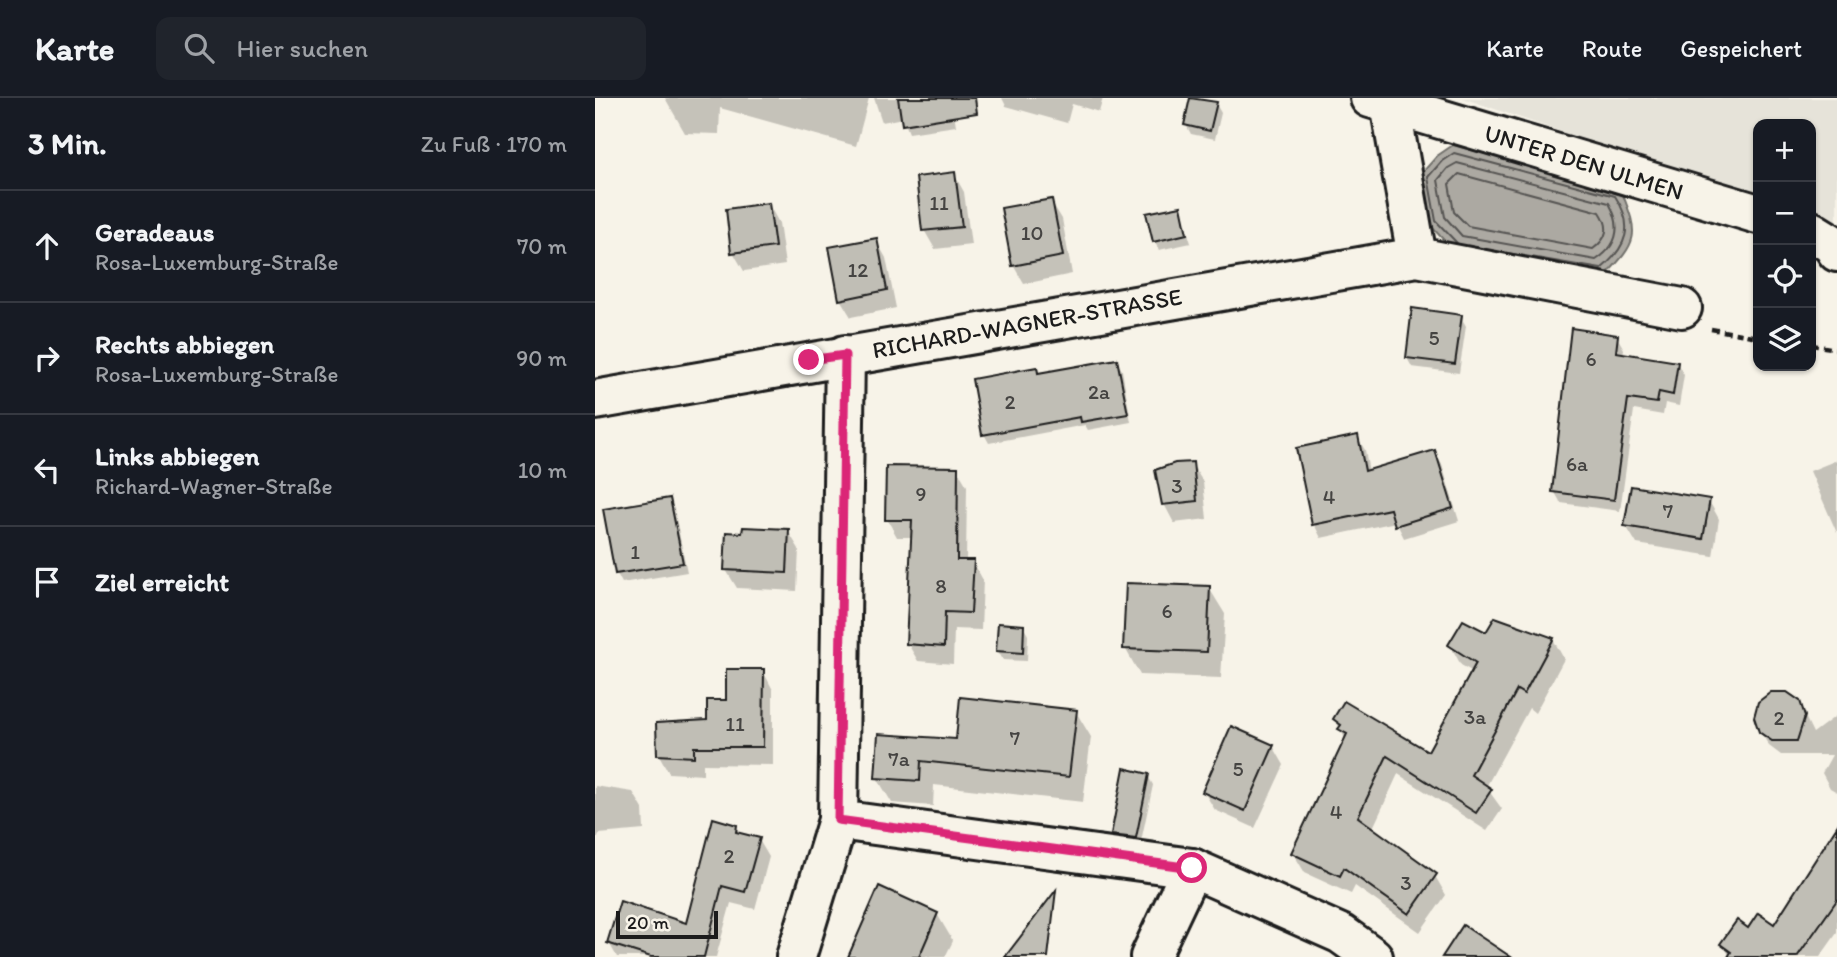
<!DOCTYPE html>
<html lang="de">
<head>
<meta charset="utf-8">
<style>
  :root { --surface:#171b24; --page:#20242c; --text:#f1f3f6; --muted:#9ea1a6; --line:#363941 }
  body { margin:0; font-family:Itim,sans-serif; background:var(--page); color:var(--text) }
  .controls { position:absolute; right:21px; top:21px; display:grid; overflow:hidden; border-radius:14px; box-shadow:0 2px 5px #0004 }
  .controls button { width:63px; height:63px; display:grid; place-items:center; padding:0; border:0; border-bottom:2px solid var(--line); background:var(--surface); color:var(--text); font:35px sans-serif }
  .scale { position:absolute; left:21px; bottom:18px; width:102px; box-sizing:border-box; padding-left:7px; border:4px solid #1c1c1c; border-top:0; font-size:19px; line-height:24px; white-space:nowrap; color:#1c1c1c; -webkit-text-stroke:5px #f7f3e8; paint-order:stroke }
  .stop { position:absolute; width:21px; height:21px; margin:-16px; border:5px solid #db2777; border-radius:50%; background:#fff }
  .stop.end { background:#db2777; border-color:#fff; box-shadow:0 2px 7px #0008 }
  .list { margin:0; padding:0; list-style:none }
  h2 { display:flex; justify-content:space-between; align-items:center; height:91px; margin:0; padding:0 28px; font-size:30px }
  h2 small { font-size:23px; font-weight:400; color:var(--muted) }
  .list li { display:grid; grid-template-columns:46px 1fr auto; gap:21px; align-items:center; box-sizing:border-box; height:112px; padding:0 28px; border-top:2px solid var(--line) }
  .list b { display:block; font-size:26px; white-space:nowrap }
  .list p { margin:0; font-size:23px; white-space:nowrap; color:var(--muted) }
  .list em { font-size:23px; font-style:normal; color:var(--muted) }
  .icon { flex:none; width:38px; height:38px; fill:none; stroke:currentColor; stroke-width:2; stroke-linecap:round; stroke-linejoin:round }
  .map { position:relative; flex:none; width:1242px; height:859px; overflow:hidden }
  header { display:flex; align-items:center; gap:42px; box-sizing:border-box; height:98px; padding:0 35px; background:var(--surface); border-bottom:2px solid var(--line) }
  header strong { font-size:33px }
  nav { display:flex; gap:38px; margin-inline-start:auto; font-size:24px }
  .search { width:490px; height:63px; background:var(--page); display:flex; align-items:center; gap:18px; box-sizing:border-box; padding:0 24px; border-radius:14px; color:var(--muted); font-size:26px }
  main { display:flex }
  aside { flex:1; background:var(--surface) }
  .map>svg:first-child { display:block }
</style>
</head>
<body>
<header>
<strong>Karte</strong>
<div class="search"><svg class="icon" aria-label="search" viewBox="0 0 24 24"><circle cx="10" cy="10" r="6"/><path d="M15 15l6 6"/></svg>Hier suchen</div>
<nav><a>Karte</a><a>Route</a><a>Gespeichert</a></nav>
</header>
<main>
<aside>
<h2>3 Min.<small>Zu Fuß · 170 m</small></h2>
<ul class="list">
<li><svg class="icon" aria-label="ahead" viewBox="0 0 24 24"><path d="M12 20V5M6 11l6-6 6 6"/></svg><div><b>Geradeaus</b><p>Rosa-Luxemburg-Straße</p></div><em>70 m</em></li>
<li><svg class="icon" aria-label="right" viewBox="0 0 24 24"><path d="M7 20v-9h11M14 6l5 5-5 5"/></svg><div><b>Rechts abbiegen</b><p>Rosa-Luxemburg-Straße</p></div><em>90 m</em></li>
<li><svg class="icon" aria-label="left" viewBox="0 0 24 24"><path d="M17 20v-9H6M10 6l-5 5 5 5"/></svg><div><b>Links abbiegen</b><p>Richard-Wagner-Straße</p></div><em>10 m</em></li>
<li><svg class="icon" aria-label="arrive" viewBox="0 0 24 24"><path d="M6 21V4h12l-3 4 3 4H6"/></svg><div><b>Ziel erreicht</b></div></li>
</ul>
</aside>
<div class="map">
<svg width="1242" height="859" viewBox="0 0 1242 859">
  <rect width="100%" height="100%" fill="#f7f3e8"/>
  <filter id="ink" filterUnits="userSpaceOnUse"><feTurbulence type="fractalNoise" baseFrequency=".0143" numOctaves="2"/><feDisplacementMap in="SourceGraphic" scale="14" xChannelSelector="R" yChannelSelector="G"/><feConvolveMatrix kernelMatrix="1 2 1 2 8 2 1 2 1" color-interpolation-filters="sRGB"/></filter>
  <g filter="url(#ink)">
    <!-- built -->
    <polygon fill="#e6e3d9" points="868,0 1242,0 1242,129 1216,120 1216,26 1163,26 1163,102"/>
    <!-- water -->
    <path fill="#aca9a2" stroke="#72716c" stroke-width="2" d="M858,47L1026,92C1045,139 1043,143 1009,179L859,153L835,127L826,76L842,58Z"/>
    <!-- shadow -->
    <g fill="#0003">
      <polygon points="70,0 274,0 261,48 125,10 124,36 90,35"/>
      <polygon points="279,0 357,0 361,28 314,35 308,20 287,24"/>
      <polygon points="407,0 508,0 504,14 477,6 472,25 411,8"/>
      <polygon points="597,0 621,6 626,15 620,41 596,36 591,27"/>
      <polygon points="359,76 369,94 376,147 340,151 329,132"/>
      <polygon points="456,103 467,121 477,176 429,186 418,167"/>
      <polygon points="174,107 184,125 190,167 149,173 138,154"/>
      <polygon points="585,110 596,145 564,152 559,143"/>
      <polygon points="281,142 291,160 301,210 256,219 245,201"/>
      <polygon points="866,219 871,228 864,275 817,269 812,260"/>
      <polygon points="1022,239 1029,251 1028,257 1082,265 1089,277 1084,308 1070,305 1068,317 1039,312 1025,413 966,405 959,393"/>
      <polygon points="521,263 527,272 536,324 493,332 490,327 394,345 389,336 444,277"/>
      <polygon points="762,339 770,352 774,374 840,354 847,367 864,423 809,440 801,424 726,440 719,426"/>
      <polygon points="1242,362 1242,435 1215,373"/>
      <polygon points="597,366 608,384 612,421 579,425 569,406"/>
      <polygon points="362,371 372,388 371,464 378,464 388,482 386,532 359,531 358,566 323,563 313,546 317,439 302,439 292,421"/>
      <polygon points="74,402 79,411 92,474 27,485 22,476 10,412"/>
      <polygon points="1114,403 1124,421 1118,458 1042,446 1031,428"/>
      <polygon points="193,433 204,451 202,493 142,490 131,472"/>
      <polygon points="614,490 630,516 626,580 545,577 530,550"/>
      <polygon points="428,528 433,537 432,563 408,562 403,553"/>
      <polygon points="892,536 958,541 969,561 940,615 934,610 891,689 907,711 892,733 803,676 777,732 840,778 851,797 825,834 760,788 756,796 710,775 698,755 751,642 740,621 833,656 878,574 866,567 855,547"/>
      <polygon points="168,573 178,592 178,667 108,666 108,677 74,675 64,657 114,623"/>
      <polygon points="1203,604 1218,635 1242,617 1242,694 1235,690 1227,675 1237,657 1186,657 1174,648 1165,633"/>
      <polygon points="481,614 496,639 488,704 339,687 338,708 297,705 282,680 362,643"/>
      <polygon points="678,648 689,667 660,730 620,712 609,694"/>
      <polygon points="553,678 558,687 545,748 523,745 518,737"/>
      <polygon points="0,688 38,694 48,711 49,732 4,736 3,740 0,739"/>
      <polygon points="141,728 146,737 164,742 174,759 160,811 136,805 121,859 22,859 14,845 92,827"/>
      <polygon points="1230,751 1242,760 1242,835 1225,859 1135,859 1128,846 1153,832 1180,829"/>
      <polygon points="284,791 342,816 358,843 350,859 255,859"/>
    </g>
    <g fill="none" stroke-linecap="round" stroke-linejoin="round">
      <!-- shore -->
      <g stroke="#565452" stroke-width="2">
        <path d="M862,65L1014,105C1027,128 1024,147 1001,162L867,138L850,119L843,82L853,70Z"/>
        <path d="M864,76L1005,114C1015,129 1013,140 998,151L873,128L859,114L854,86Z"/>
        <path d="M862,145L841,123L833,79L847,63L859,55L1020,98C1040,128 1032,149 1006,171L907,154"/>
      </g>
    </g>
    <!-- building -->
    <g fill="#c0beb5" stroke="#1c1c1c" stroke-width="2">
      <polygon points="303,0 380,0 382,15 307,27"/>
      <polygon points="595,0 622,4 615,33 589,27"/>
      <polygon points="360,74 367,129 327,133 321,79"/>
      <polygon points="457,101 468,158 417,168 406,110"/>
      <polygon points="174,105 180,149 136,155 131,111"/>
      <polygon points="586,108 592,136 558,144 551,115"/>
      <polygon points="282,140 292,192 244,202 234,149"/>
      <polygon points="817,210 867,217 860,266 811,260"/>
      <polygon points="976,230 1023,237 1021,254 1083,264 1078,297 1064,294 1062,305 1033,301 1019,402 957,394"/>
      <polygon points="522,261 533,316 486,324 485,319 387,337 377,281 442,269 443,275"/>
      <polygon points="763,337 770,373 840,352 858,410 800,428 795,411 717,427 701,350"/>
      <polygon points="598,364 602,403 567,407 560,372 580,365"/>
      <polygon points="291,368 363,369 362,462 379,462 376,515 350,514 349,549 311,546 317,422 290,422"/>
      <polygon points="1036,388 1115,401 1108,441 1029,428"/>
      <polygon points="75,400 88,465 20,476 8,411"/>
      <polygon points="148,429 194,431 192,475 129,472 131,434 147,435"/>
      <polygon points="531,485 615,488 612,554 528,551"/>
      <polygon points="900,519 959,540 929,596 922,592 876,677 897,691 881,715 792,658 763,719 842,776 814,816 749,770 745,778 696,755 752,636 743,631 746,627 738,621 749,603 833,653 881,565 853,547 868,522 891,534"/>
      <polygon points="403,525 429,527 428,555 401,553"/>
      <polygon points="131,571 169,571 168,649 99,649 99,659 62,657 61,625 112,622 112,602 131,602"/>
      <polygon points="1176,594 1192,594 1205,603 1210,618 1202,643 1177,643 1164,634 1159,619 1163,604"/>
      <polygon points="365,599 482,612 474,679 326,663 325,683 280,680 283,636 361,641"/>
      <polygon points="636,628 679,647 650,713 607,694"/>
      <polygon points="529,670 554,676 541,740 516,737"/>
      <polygon points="118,720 142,727 141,734 165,740 150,794 127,788 109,859 56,859 12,845 25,803 91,825"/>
      <polygon points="1242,728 1242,802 1202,859 1133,859 1136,854 1125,846 1142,822 1153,830 1163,815 1179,826"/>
      <polygon points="284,788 343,815 324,859 253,859"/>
      <polygon points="461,792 453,859 410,859"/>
      <polygon points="868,827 916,859 847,859"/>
    </g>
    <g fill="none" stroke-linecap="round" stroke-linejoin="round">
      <defs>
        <g id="minor">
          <polyline points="775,0 1163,116"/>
          <polyline points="795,6 822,159"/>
          <polyline points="1216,133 1237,146 1242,154"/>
          <polyline points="250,257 243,722 597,770 746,836 778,859"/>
          <polyline points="0,302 822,159 1087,210"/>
          <polyline points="201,859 243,722"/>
          <polyline points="555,859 597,770"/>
        </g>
      </defs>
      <!-- minor casing -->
      <use href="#minor" stroke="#1c1c1c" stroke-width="44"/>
      <!-- path -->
      <g stroke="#1c1c1c" stroke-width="4.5" stroke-dasharray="7 5" stroke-linecap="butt">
        <polyline points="1116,231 1163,239"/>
        <polyline points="1216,247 1242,251"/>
      </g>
      <!-- minor -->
      <use href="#minor" stroke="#f7f3e8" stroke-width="38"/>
    </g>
  </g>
  <g fill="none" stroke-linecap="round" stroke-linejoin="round" filter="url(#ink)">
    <!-- route -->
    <polyline stroke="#db2777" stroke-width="9" points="214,262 250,257 243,722 597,770"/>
  </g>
  <g text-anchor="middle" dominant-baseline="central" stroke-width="7" stroke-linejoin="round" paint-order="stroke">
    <!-- number labels -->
    <g font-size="21" fill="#454442">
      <text x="344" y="104">11</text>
      <text x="437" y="134">10</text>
      <text x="263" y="171">12</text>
      <text x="839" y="239">5</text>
      <text x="996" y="260">6</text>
      <text x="504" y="293">2a</text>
      <text x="415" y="303">2</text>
      <text x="982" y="365">6a</text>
      <text x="582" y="387">3</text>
      <text x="326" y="395">9</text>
      <text x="734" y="398">4</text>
      <text x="1073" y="412">7</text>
      <text x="40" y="453">1</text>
      <text x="346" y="487">8</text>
      <text x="572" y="512">6</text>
      <text x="880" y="618">3a</text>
      <text x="1184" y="619">2</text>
      <text x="140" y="625">11</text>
      <text x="420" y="639">7</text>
      <text x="304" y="660">7a</text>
      <text x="643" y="670">5</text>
      <text x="741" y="713">4</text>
      <text x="134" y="757">2</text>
      <text x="811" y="784">3</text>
    </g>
    <!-- street labels -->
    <g font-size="24" fill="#1c1c1c" stroke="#f7f3e8">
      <text transform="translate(989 64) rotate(17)">UNTER DEN ULMEN</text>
      <text transform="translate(432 225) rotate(-10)">RICHARD-WAGNER-STRASSE</text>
    </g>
  </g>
</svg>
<div class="controls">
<button>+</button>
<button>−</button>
<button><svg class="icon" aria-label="locate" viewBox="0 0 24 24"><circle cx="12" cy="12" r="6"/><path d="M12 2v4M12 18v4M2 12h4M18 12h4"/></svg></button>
<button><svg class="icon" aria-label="layers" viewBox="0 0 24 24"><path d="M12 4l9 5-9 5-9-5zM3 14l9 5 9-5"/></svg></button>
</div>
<div class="scale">20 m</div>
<div class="stop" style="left:597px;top:770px"></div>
<div class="stop end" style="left:214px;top:262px"></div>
</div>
</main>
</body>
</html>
